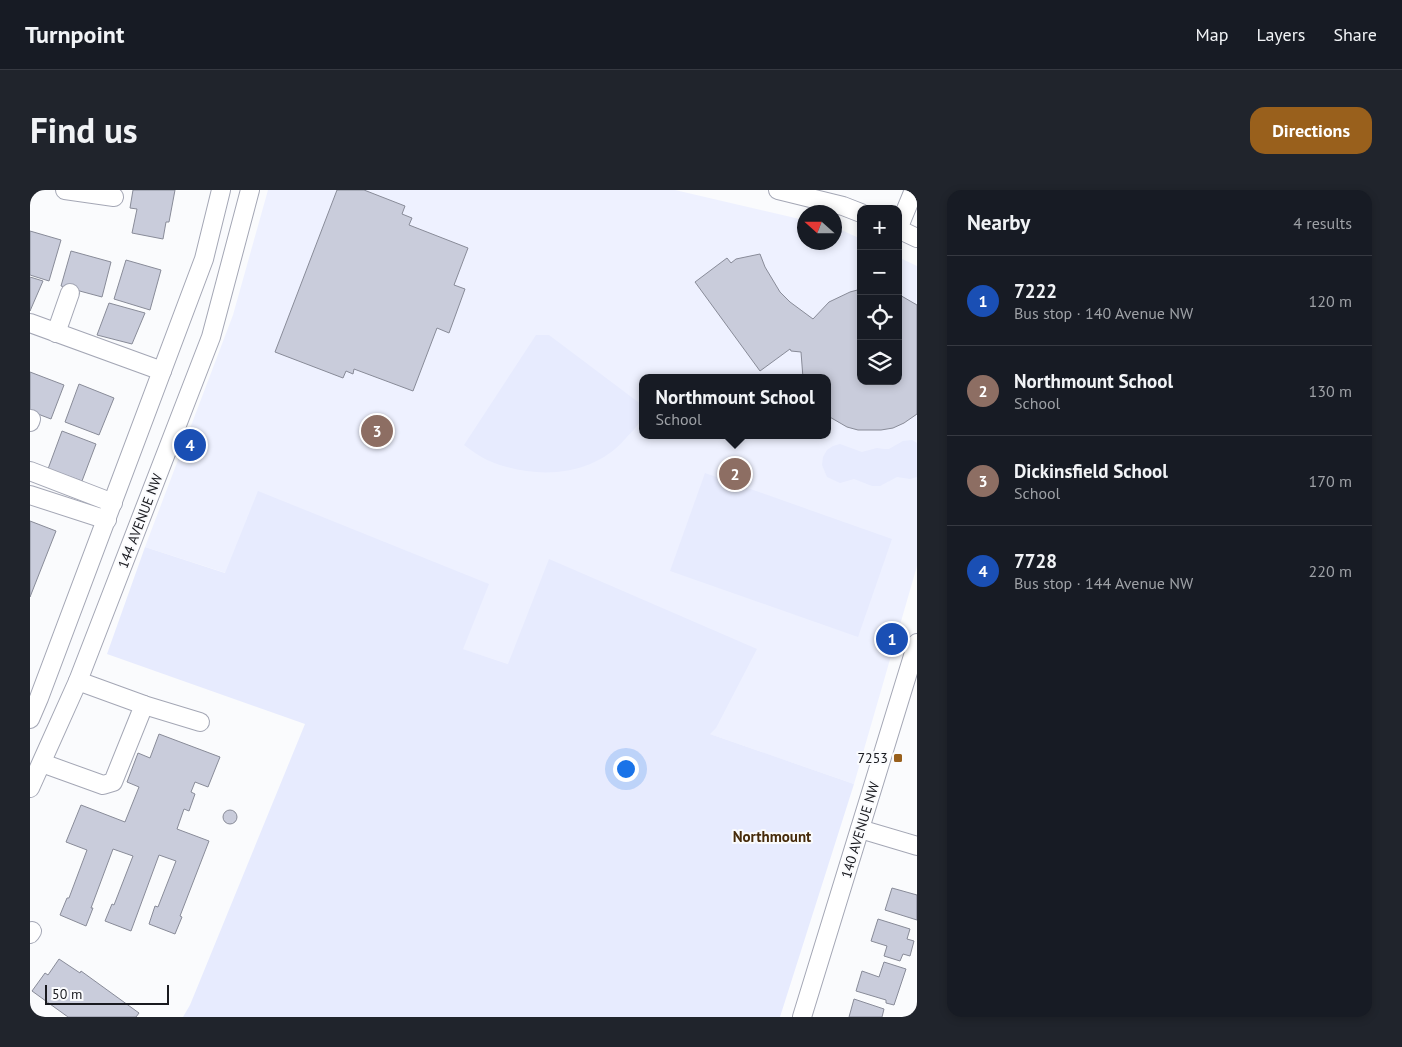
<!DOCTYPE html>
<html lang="en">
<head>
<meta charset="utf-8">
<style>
  :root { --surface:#171b24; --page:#20242c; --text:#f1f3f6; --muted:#9ea1a6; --line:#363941; --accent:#99601c }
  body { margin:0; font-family:"PT Sans",sans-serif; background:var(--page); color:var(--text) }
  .controls { position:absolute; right:15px; top:15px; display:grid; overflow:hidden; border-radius:10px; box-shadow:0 2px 8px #0003 }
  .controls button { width:45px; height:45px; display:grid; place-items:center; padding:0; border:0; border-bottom:1px solid var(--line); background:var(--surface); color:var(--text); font:25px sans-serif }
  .compass { position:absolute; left:767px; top:15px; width:45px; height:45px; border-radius:50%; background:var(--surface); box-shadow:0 2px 8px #0003; rotate:291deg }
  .scale { position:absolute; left:15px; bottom:12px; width:124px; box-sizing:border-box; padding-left:5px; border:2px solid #191a1f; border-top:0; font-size:14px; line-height:18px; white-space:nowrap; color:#191a1f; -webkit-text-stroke:4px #fafbfd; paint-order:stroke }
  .you { position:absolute; left:595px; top:578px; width:18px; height:18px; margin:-12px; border:4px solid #fff; border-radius:50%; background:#1a73e8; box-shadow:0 0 0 8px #1a73e833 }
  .badge { display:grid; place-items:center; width:32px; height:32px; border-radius:50%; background:var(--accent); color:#fff; font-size:16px; font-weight:700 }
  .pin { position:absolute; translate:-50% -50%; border:2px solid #fff; box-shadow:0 1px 5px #0006 }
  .popup { position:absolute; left:609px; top:184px; width:192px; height:65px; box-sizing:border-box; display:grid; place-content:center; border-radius:10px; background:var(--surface); filter:drop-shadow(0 1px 4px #0005); font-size:16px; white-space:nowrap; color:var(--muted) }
  .popup b { font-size:19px; color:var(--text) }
  .popup::after { content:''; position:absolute; left:50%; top:100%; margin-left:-10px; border:10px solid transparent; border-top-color:var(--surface) }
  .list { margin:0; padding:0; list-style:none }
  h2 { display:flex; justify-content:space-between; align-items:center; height:65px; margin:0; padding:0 20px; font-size:21px }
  h2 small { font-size:16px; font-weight:400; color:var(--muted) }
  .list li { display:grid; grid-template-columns:32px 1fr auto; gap:15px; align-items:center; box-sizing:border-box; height:90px; padding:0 20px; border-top:1px solid var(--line) }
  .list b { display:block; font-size:19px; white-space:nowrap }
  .list p { margin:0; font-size:16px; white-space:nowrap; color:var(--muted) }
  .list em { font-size:16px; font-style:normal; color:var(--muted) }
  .icon { flex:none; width:28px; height:28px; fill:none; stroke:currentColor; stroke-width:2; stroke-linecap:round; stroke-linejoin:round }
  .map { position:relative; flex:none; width:887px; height:827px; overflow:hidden; border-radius:15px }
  header { display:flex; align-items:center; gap:30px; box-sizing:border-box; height:70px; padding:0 25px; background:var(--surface); border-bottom:1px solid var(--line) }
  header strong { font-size:24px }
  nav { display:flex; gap:28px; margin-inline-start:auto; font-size:18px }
  .intro { display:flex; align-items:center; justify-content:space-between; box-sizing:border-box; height:120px; padding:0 30px }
  h1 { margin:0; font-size:35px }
  .button { padding:12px 22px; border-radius:15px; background:var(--accent); color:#fff; font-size:18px; font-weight:700 }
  main { display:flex; gap:30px; padding:0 30px }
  aside { flex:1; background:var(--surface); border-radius:15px; box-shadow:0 2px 8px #0003 }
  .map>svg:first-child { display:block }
</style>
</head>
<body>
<header>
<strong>Turnpoint</strong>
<nav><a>Map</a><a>Layers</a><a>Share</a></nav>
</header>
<div class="intro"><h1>Find us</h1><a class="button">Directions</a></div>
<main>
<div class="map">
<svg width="887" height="827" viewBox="0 0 887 827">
  <rect width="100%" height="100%" fill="#fafbfd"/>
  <!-- built -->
  <path fill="#eef1ff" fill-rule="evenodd" d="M238,0H645L774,30V52H804L805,37L831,49V191H868V67L887,76V376L824,594L466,470L115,357L203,125ZM612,188H798V245H612Z"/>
  <!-- green -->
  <g fill="#e7ebfe">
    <path d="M506,145H519L612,215C613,233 607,236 596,248C562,288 503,290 457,270C449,266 441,260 434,255Z"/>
    <polygon points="882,250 887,253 887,287 880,289 867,287 850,296 842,296 824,289 810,293 797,287 792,275 793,267 797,260 803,256 810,254 832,262 847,258 854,259 859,259 873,251"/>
    <polygon points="675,283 862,349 828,447 640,381"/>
    <polygon points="228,301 459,394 433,459 478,474 519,369 727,459 686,538 680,544 824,594 750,827 153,827 160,815 275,534 77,464 115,357 195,383"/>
  </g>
  <!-- building -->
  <g fill="#c9ccdb" stroke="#888b98">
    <polygon points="103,0 145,0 139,32 136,32 133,49 102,43 107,19 100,18"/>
    <polygon points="307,0 334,0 375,16 372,24 382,28 379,35 438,58 424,95 435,99 419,143 407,138 383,201 324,179 323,184 316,181 313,188 245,162"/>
    <polygon points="0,41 31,50 19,91 0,85"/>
    <polygon points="41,61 81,72 72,107 31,96"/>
    <polygon points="730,64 735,77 750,102 760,112 783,129 799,112 820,102 831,99 831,191 868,191 868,104 887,115 887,224 874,233 863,238 851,240 828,240 817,237 798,226 798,188 773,188 771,162 761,161 760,159 730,181 665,92 697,68 701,73 706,69"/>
    <polygon points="96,70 131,80 120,120 84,109"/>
    <polygon points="0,87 13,91 0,121"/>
    <polygon points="79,113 115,123 102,154 67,145"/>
    <polygon points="0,182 34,195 21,229 0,221"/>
    <polygon points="49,194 84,208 69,245 35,232"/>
    <polygon points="32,241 66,254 52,291 18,279"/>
    <polygon points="0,331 26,341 0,407"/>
    <polygon points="129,544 190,567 178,597 165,592 161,602 165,604 159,621 154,619 147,639 179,651 150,726 152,727 145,744 119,734 125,716 128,717 146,671 129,665 101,741 75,731 82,714 84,715 103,666 83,659 61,718 63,718 56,736 30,725 37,708 39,708 57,660 36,652 51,615 95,632 109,597 97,592 108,563 120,568"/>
    <circle cx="200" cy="627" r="7"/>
    <polygon points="862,698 887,705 887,730 855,720"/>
    <polygon points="848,729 880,739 877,749 884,751 880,766 873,764 870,771 854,766 857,756 841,751"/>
    <polygon points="29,769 50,783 51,781 109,823 106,827 38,827 2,801 15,783 18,785"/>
    <polygon points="854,772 876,779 864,815 856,813 856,810 826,801 832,781 849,787"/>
    <polygon points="824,809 854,819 852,827 819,827"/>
  </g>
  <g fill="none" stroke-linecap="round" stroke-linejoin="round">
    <defs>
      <g id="minor">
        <polyline points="35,0 84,7"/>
        <polyline points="748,0 813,16 831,23"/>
        <polyline points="884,0 868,39 887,48"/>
        <polyline points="0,133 132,181"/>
        <polyline points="26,143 40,103"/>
        <polyline points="0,232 1,229"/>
        <polyline points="0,281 83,313"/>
        <polyline points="0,305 77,330"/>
        <polyline points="114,515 170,532"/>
        <polyline points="0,529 9,508 174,69 191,0"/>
        <polyline points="12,573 73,595 83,592 114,515 48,491"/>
        <polyline points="0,598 48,491 181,147 220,0"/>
        <polyline points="830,639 887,656"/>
        <polyline points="0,744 2,741"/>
        <polyline points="772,827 887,453"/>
      </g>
    </defs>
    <!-- minor casing -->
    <use href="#minor" stroke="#a4a7b5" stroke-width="20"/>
    <!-- minor -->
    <use href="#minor" stroke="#fff" stroke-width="18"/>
  </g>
  <!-- markers -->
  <rect fill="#99601c" stroke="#fafbfd" stroke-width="2" x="863" y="563" width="10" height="10" rx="2.5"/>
  <g text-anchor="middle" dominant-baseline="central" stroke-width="4" stroke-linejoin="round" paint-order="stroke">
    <!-- street labels -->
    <g font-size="14" fill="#191a1f" stroke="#fafbfd">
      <text transform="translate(110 331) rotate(-69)">144 AVENUE NW</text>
      <text transform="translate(830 640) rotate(-73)">140 AVENUE NW</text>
    </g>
    <!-- poi labels -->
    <g font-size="14" fill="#191a1f" stroke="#fafbfd" text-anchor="end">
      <text x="858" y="568">7253</text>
    </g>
    <!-- neighbourhood labels -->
    <g font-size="15" font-weight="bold" fill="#472c0c" stroke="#fafbfd">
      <text x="742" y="646">Northmount</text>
    </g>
  </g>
</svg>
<div class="controls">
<button>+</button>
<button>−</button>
<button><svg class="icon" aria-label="locate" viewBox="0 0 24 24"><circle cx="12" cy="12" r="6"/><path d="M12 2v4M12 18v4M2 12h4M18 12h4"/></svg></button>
<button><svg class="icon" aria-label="layers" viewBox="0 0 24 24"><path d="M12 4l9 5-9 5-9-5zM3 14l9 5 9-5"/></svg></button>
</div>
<svg class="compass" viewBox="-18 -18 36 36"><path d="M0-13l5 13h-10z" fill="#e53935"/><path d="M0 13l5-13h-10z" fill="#9ea1a6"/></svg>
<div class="scale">50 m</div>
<div class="you"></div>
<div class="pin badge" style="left:862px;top:449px;background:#1a4fb4">1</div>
<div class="pin badge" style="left:705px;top:284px;background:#8d6e63">2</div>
<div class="popup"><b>Northmount School</b>School</div>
<div class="pin badge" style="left:347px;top:241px;background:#8d6e63">3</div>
<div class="pin badge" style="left:160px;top:255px;background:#1a4fb4">4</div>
</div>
<aside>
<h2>Nearby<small>4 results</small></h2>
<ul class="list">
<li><span class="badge" style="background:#1a4fb4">1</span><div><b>7222</b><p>Bus stop · 140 Avenue NW</p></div><em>120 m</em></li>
<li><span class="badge" style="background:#8d6e63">2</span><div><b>Northmount School</b><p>School</p></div><em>130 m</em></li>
<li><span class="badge" style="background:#8d6e63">3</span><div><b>Dickinsfield School</b><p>School</p></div><em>170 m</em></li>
<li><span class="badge" style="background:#1a4fb4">4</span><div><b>7728</b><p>Bus stop · 144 Avenue NW</p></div><em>220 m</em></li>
</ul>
</aside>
</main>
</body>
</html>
